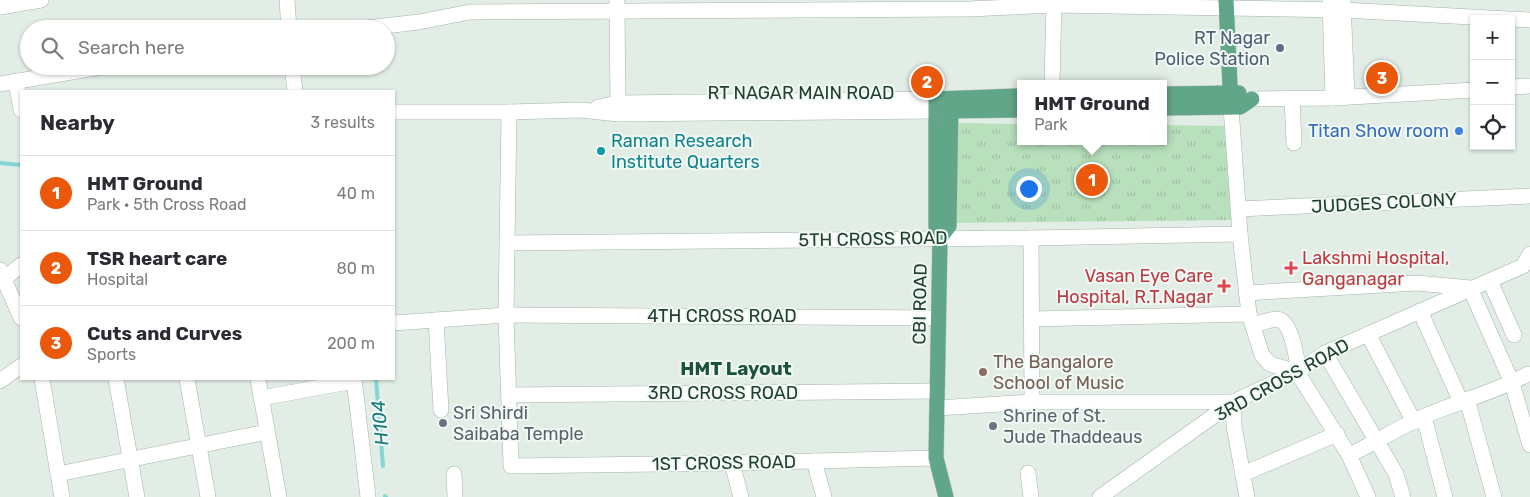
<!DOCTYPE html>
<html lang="en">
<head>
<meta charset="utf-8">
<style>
  :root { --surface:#fff; --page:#f2f2f3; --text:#2b2b33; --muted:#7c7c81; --line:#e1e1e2; --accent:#ea580c }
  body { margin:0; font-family:Rubik,sans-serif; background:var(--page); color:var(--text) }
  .controls { position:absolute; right:15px; top:15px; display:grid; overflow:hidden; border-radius:0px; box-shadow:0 1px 4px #0004 }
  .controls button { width:45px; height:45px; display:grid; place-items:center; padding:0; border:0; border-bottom:1px solid var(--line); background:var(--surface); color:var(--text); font:25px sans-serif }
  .you { position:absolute; left:1028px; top:188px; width:18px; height:18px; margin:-12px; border:4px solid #fff; border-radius:50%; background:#1a73e8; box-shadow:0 0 0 8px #1a73e833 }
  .badge { display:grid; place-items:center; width:32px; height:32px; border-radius:50%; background:var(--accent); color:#fff; font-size:16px; font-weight:700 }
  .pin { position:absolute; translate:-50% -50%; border:2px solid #fff; box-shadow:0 1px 5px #0006 }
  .popup { position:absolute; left:1017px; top:80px; width:150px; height:65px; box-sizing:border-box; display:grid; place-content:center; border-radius:0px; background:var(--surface); filter:drop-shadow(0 1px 4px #0005); font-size:16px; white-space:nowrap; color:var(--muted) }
  .popup b { font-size:19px; color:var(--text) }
  .popup::after { content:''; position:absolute; left:50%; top:100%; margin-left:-10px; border:10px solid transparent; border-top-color:var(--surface) }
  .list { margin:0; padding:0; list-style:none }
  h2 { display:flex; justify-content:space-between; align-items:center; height:65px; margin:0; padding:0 20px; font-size:21px }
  h2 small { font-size:16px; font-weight:400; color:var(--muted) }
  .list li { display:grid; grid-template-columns:32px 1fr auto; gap:15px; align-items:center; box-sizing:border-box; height:75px; padding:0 20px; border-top:1px solid var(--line) }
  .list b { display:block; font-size:19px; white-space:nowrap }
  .list p { margin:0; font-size:16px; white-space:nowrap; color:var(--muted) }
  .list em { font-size:16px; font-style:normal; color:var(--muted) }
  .icon { flex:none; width:28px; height:28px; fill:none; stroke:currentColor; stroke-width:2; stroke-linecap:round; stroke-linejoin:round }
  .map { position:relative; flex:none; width:1530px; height:497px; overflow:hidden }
  .search { position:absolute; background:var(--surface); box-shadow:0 1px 4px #0004; left:20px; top:20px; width:375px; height:55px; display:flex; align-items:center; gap:12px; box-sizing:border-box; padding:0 18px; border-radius:28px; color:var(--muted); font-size:19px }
  .panel { position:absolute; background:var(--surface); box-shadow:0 1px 4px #0004; left:20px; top:90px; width:375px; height:290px; border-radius:0px }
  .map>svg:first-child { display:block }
</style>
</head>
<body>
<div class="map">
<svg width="1530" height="497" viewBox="0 0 1530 497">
  <defs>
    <pattern id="grass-tufts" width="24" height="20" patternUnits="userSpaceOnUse" patternTransform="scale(1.25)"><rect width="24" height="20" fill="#b8e0bc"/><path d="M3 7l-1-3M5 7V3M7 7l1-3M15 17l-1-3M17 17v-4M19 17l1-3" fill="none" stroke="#9ec1a2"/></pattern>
  </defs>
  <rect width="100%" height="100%" fill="#e1ede5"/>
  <!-- grass -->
  <polygon fill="url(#grass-tufts)" points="955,123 1021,124 1021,141 1163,141 1163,125 1224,126 1234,220 954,223"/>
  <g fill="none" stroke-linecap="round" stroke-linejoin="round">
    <!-- stream -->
    <g stroke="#84d6d5" stroke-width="4">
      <polyline points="0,163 21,165"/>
      <polyline points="376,379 383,466"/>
      <polyline points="385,496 386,497"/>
    </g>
    <defs>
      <g id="minor">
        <polyline points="287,0 289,29"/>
        <polyline points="617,0 618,112"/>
        <polyline points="1330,0 1333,98"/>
        <polyline points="1343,1 1347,97"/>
        <polyline points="0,7 41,0"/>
        <polyline points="1511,19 1530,20"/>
        <polyline points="358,29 419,22 470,12 969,9 1054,5 1343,10 1508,19"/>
        <polyline points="292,66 295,91"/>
        <polyline points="16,81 21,110"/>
        <polyline points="0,84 107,66"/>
        <polyline points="1052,84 1054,0"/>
        <polyline points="1511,87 1530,86"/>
        <polyline points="1292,98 1294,143"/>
        <polyline points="1252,99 1333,98 1474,90"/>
        <polyline points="598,107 618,103 936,99"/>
        <polyline points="1231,107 1240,234 1249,314 1262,355 1270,364 1297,372 1349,455 1368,497"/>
        <polyline points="394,112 509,112 581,110 618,114 936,111"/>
        <polyline points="509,112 506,315 511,466 732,463 936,458"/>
        <polyline points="1238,209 1530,196"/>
        <polyline points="1031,238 1032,402"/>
        <polyline points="507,243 1031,238 1240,234"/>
        <polyline points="0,270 21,318"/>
        <polyline points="4,279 21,265"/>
        <polyline points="1490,281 1514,335"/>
        <polyline points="1246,293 1417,283 1470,288 1512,383 1530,445"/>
        <polyline points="1420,311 1461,402"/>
        <polyline points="1031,319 1249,314"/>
        <polyline points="436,320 441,410"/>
        <polyline points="394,323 506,315 938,318"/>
        <path d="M1253,325C1260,323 1269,320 1276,319C1292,319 1296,358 1299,370"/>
        <polyline points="1368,334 1414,422"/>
        <polyline points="1325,353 1396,474 1403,497"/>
        <polyline points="42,379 62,497"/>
        <polyline points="116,379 137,497"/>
        <polyline points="187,379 208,497"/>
        <polyline points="258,379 279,497"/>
        <polyline points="354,379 368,497"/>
        <polyline points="0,381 21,366"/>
        <polyline points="509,395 937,391"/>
        <polyline points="261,398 354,381"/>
        <polyline points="1467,399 1494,497"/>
        <polyline points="1233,402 1234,426 1247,497"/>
        <polyline points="937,408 1032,402 1233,402"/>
        <polyline points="1424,417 1445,497"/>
        <path d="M1349,455C1375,443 1399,427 1425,416C1459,401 1496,392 1528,374"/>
        <polyline points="814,461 824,497"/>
        <polyline points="732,463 741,497"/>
        <polyline points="1028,473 1031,497"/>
        <polyline points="58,474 267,432"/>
        <polyline points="454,474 455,497"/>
        <polyline points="1243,474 1337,434"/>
        <polyline points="1100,497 1233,402 1297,372 1325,353 1523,266 1530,254"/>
      </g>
      <g id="major">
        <polyline points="1226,0 1231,107"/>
        <polyline points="1163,94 1239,93"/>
        <polyline points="1163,108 1240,107 1252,99"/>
        <polyline points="942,111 1021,110"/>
        <polyline points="940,238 949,226 951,99"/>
        <polyline points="946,497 936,458 940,238 936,227 936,99 1021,96"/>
      </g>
    </defs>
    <!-- minor casing -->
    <use href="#minor" stroke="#a3b5ab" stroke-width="16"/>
    <!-- major casing -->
    <use href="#major" stroke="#c1c9c5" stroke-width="16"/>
    <!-- minor -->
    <use href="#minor" stroke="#fff" stroke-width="15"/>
    <!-- major -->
    <use href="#major" stroke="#62a689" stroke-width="15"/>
  </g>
  <!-- markers -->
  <circle fill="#5c6f8a" stroke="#f1f9f4" stroke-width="2" cx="1280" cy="48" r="5"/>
  <circle fill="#3f7fe0" stroke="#f1f9f4" stroke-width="2" cx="1459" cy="131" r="5"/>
  <circle fill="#0f9aa8" stroke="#f1f9f4" stroke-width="2" cx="601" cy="151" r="5"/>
  <g fill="#e0444e" stroke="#f1f9f4" stroke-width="2">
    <path d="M1288.5 260.5h5v5h5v5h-5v5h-5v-5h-5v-5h5z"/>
    <path d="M1221.5 278.5h5v5h5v5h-5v5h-5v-5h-5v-5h5z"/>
  </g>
  <circle fill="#8d6e63" stroke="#f1f9f4" stroke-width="2" cx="983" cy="372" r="5"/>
  <g fill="#6b7280" stroke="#f1f9f4" stroke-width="2">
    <circle cx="443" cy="423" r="5"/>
    <circle cx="993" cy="426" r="5"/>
  </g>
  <g text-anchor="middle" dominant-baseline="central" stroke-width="4" stroke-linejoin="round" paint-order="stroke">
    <!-- service labels -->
    <g font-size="18" fill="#4e5e75" stroke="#f1f9f4" text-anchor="end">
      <text x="1270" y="38">RT Nagar<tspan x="1270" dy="21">Police Station</tspan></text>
    </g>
    <!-- street labels -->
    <g font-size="18" fill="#203f31" stroke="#f1f9f4">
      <text x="801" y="93">RT NAGAR MAIN ROAD</text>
      <text transform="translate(1384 203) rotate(-3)">JUDGES COLONY</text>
      <text transform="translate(873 239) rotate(-1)">5TH CROSS ROAD</text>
      <text transform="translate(920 304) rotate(-89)">CBI ROAD</text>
      <text x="722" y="316">4TH CROSS ROAD</text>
      <text transform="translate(1282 380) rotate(-29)">3RD CROSS ROAD</text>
      <text x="723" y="393">3RD CROSS ROAD</text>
      <text transform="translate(724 463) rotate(-1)">1ST CROSS ROAD</text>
    </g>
    <!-- shop labels -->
    <g font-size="18" fill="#366cbe" stroke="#f1f9f4" text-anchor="end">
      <text x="1449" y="131">Titan Show room</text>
    </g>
    <!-- culture labels -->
    <g font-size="18" fill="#0d838f" stroke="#f1f9f4" text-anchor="start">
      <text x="611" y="141">Raman Research<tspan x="611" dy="21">Institute Quarters</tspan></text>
    </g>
    <!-- health labels -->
    <g font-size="18" fill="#be3a42" stroke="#f1f9f4" text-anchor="start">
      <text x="1302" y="258">Lakshmi Hospital,<tspan x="1302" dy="21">Ganganagar</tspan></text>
      <text x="1213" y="276" text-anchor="end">Vasan Eye Care<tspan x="1213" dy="21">Hospital, R.T.Nagar</tspan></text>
    </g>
    <!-- education labels -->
    <g font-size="18" fill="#785e54" stroke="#f1f9f4" text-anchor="start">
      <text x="993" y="362">The Bangalore<tspan x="993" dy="21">School of Music</tspan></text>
    </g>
    <!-- worship labels -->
    <g font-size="18" fill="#5b616d" stroke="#f1f9f4" text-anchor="start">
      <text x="453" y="413">Sri Shirdi<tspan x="453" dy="21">Saibaba Temple</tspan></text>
      <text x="1003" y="416">Shrine of St.<tspan x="1003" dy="21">Jude Thaddeaus</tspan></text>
    </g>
    <!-- neighbourhood labels -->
    <g font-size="19" font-weight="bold" fill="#1a523b" stroke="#f1f9f4">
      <text x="736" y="368">HMT Layout</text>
    </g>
    <!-- water labels -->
    <g font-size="19" font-style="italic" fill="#157a7a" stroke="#f1f9f4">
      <text transform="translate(380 423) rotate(-95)">H104</text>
    </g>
  </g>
</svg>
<div class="controls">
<button>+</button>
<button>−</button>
<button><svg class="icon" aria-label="locate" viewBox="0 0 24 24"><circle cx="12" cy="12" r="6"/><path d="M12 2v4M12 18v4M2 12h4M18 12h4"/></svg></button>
</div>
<div class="you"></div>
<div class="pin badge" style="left:1092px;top:180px">1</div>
<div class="popup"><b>HMT Ground</b>Park</div>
<div class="pin badge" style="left:927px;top:82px">2</div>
<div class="pin badge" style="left:1382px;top:78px">3</div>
<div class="search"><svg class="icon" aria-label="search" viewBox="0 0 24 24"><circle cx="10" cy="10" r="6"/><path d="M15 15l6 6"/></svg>Search here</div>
<section class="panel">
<h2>Nearby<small>3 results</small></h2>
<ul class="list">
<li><span class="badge">1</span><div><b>HMT Ground</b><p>Park · 5th Cross Road</p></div><em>40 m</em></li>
<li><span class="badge">2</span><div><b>TSR heart care</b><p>Hospital</p></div><em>80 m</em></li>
<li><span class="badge">3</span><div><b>Cuts and Curves</b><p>Sports</p></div><em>200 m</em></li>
</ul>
</section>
</div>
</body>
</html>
